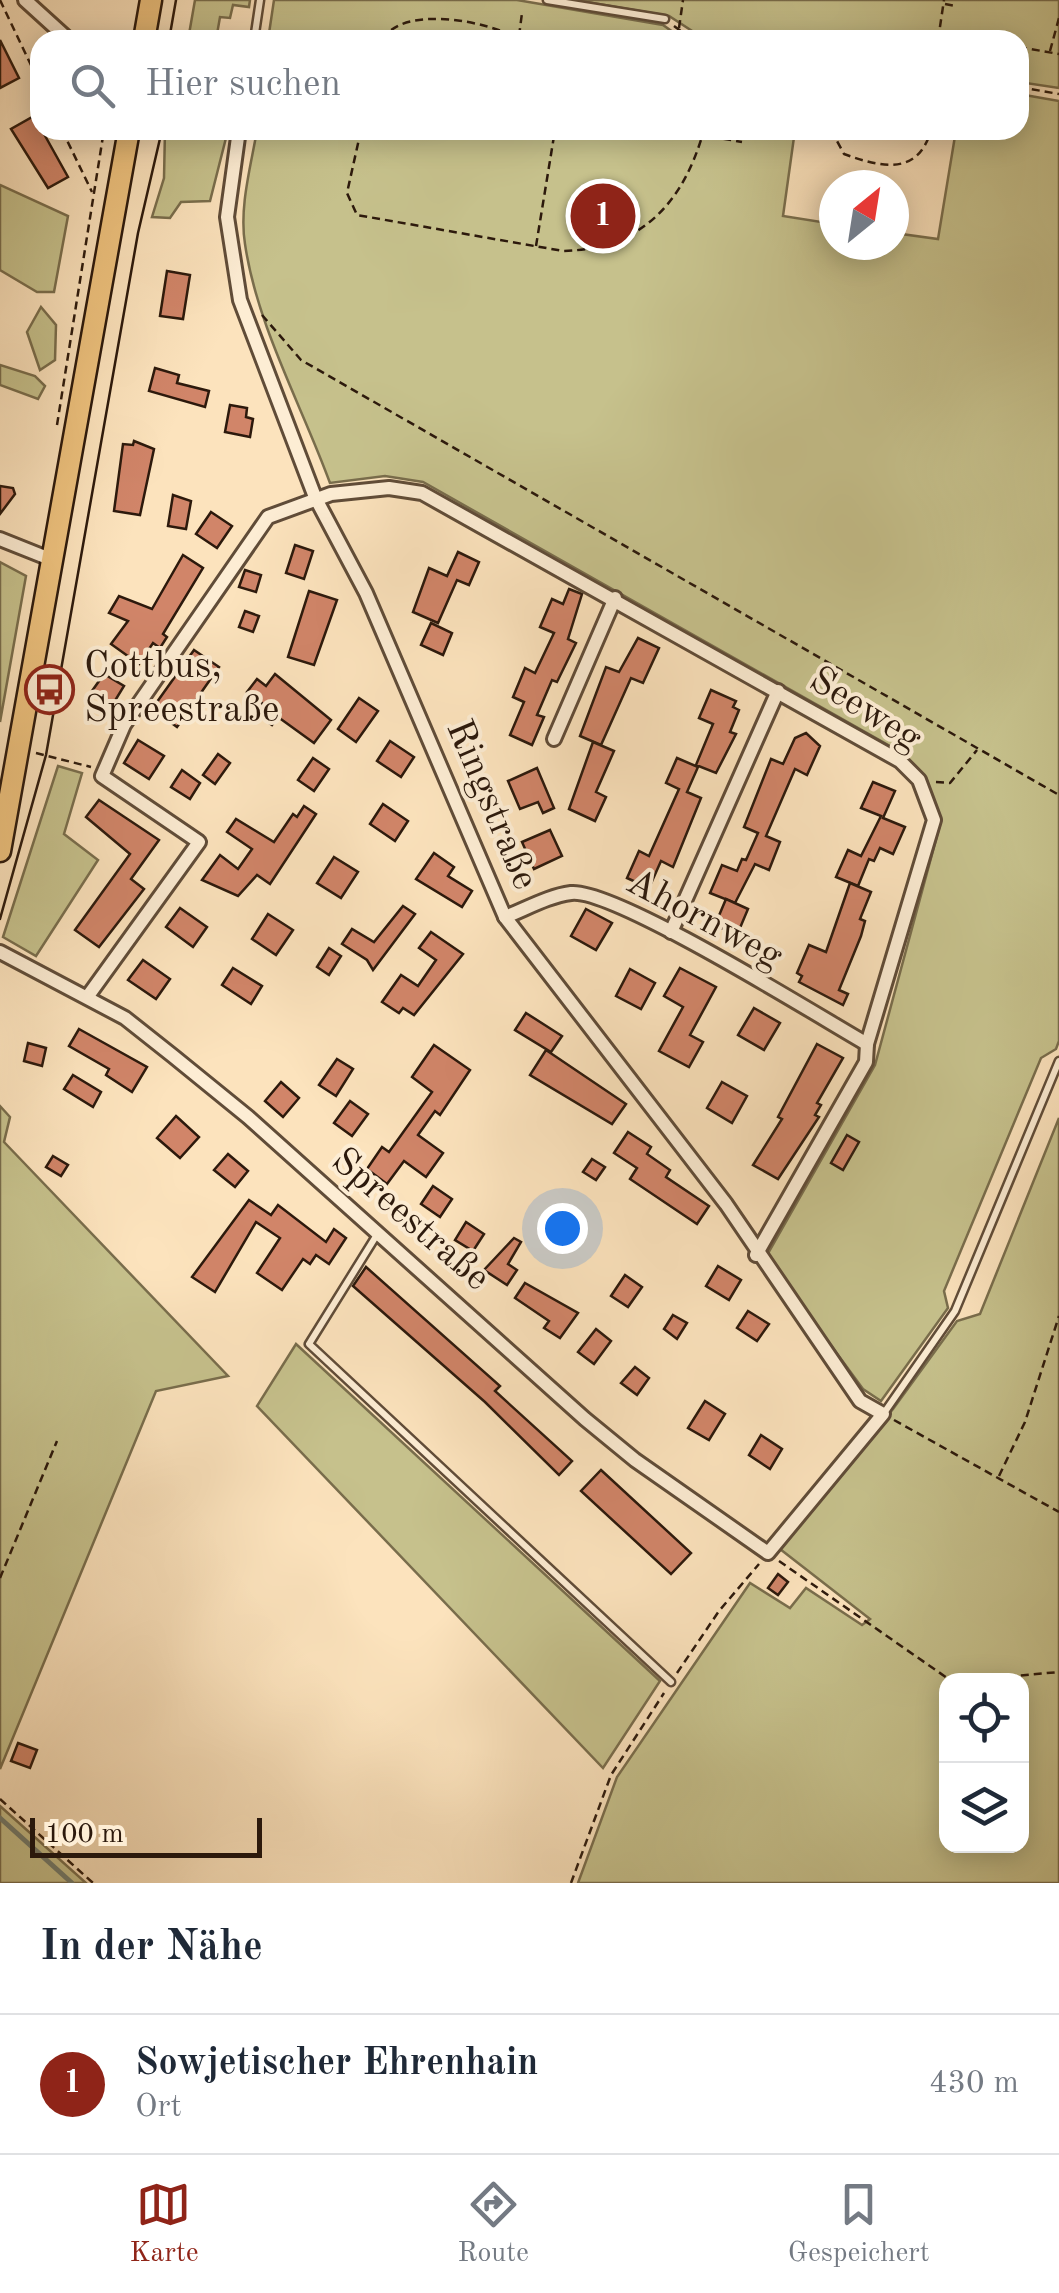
<!DOCTYPE html>
<html lang="de">
<head>
<meta charset="utf-8">
<style>
  :root { --surface:#fff; --page:#f6f6f7; --text:#1f2937; --muted:#747a83; --line:#e0e1e3; --accent:#8f2418 }
  body { margin:0; font-family:"Old Standard TT",serif; background:var(--page); color:var(--text) }
  .controls { position:absolute; right:30px; bottom:30px; display:grid; overflow:hidden; border-radius:20px; box-shadow:0 5px 25px #0003 }
  .controls button { width:90px; height:90px; display:grid; place-items:center; padding:0; border:0; border-bottom:2px solid var(--line); background:var(--surface); color:var(--text); font:50px sans-serif }
  .compass { position:absolute; left:819px; top:170px; width:90px; height:90px; border-radius:50%; background:var(--surface); box-shadow:0 5px 25px #0003; rotate:30deg }
  .scale { position:absolute; left:30px; bottom:25px; width:232px; box-sizing:border-box; padding-left:10px; border:5px solid #2c190c; border-top:0; font-size:28px; line-height:35px; white-space:nowrap; color:#2c190c; -webkit-text-stroke:8px #fdedd4; paint-order:stroke }
  .you { position:absolute; left:562px; top:1228px; width:35px; height:35px; margin:-25px; border:8px solid #fff; border-radius:50%; background:#1a73e8; box-shadow:0 0 0 15px #1a73e833 }
  .badge { display:grid; place-items:center; width:65px; height:65px; border-radius:50%; background:var(--accent); color:#fff; font-size:32px; font-weight:700 }
  .pin { position:absolute; translate:-50% -50%; border:5px solid #fff; box-shadow:0 2px 10px #0006 }
  .list { margin:0; padding:0; list-style:none }
  h2 { display:flex; justify-content:space-between; align-items:center; height:130px; margin:0; padding:0 40px; font-size:42px }
  h2 small { font-size:32px; font-weight:400; color:var(--muted) }
  .list li { display:grid; grid-template-columns:65px 1fr auto; gap:30px; align-items:center; box-sizing:border-box; height:140px; padding:0 40px; border-top:2px solid var(--line) }
  .list b { display:block; font-size:38px; white-space:nowrap }
  .list p { margin:0; font-size:32px; white-space:nowrap; color:var(--muted) }
  .list em { font-size:32px; font-style:normal; color:var(--muted) }
  .icon { flex:none; width:55px; height:55px; fill:none; stroke:currentColor; stroke-width:2; stroke-linecap:round; stroke-linejoin:round }
  .map { position:relative; flex:none; width:1059px; height:1883px; overflow:hidden }
  .search { position:absolute; background:var(--surface); box-shadow:0 5px 25px #0003; left:30px; right:30px; top:30px; height:110px; display:flex; align-items:center; gap:25px; box-sizing:border-box; padding:0 35px; border-radius:30px; color:var(--muted); font-size:38px }
  .sheet { height:270px; background:var(--surface) }
  nav { display:flex; justify-content:space-around; align-items:center; box-sizing:border-box; height:140px; border-top:2px solid var(--line); background:var(--surface); font-size:28px; color:var(--muted) }
  nav a { display:grid; justify-items:center; gap:5px }
  nav .on { color:var(--accent) }
  .map>svg:first-child { display:block }
</style>
</head>
<body>
<div class="map">
<svg width="1059" height="1883" viewBox="0 0 1059 1883">
  <rect width="100%" height="100%" fill="#fce3bd"/>
  <filter id="stains"><feTurbulence type="fractalNoise" baseFrequency=".002" numOctaves="4"/><feColorMatrix values="0 0 0 0 .2 0 0 0 0 .09 0 0 0 0 .02 0 0 0 .5 -.17"/></filter>
  <radialGradient id="worn" r=".72"><stop offset=".6" stop-color="#630" stop-opacity="0"/><stop offset="1" stop-color="#630" stop-opacity=".3"/></radialGradient>
  <!-- green -->
  <g fill="#c6c18c" stroke="#796d4c" stroke-width="2.5" fill-rule="evenodd">
    <polygon points="195,0 250,0 249,7 233,5 230,18 220,17 216,40 188,40"/>
    <polygon points="274,0 517,0 663,25 684,40 268,40"/>
    <polygon points="575,0 1059,0 1059,88 1019,82 1019,40 706,40 669,16"/>
    <path d="M1019,94L1059,101V1041L1056,1049L1041,1058L944,1291L948,1308L881,1401L863,1389L766,1257L875,1065L941,821L926,778L904,754L423,482L385,476L330,483C302,406 257,326 245,244C239,207 251,166 257,130H795L783,216L834,224V245H894V233L938,239L956,130H1019Z"/>
    <polygon points="165,130 228,130 210,201 181,202 170,218 152,217 164,178"/>
    <polygon points="0,185 68,216 54,292 37,292 0,270"/>
    <polygon points="41,307 56,325 55,360 40,370 27,332"/>
    <polygon points="0,365 35,376 45,386 38,399 0,385"/>
    <polygon points="0,562 26,576 0,722"/>
    <polygon points="58,766 82,773 64,834 98,860 36,956 3,937"/>
    <polygon points="0,1106 10,1117 4,1142 228,1376 156,1391 0,1769"/>
    <path d="M1059,1118V1883H578L617,1777L750,1583L790,1608L806,1588L862,1625L870,1619L780,1549L893,1409L957,1321L980,1314ZM946,1680H1022V1846H946Z"/>
    <polygon points="296,1344 660,1681 603,1768 257,1406"/>
    <polygon points="0,1806 86,1883 0,1883"/>
  </g>
  <g fill="none" stroke-linecap="round" stroke-linejoin="round">
    <!-- stream -->
    <polyline stroke="#717c6f" stroke-width="5" points="0,1818 72,1883"/>
  </g>
  <!-- building -->
  <g fill="#d18569" stroke="#2c190c" stroke-width="2.5">
    <polygon points="0,40 19,78 0,88"/>
    <polygon points="34,116 68,177 48,188 11,129"/>
    <polygon points="167,271 190,275 183,319 160,316"/>
    <polygon points="155,368 179,375 177,383 209,391 205,407 149,391"/>
    <polygon points="230,405 247,408 246,417 253,419 250,437 225,432"/>
    <polygon points="134,441 154,449 140,515 114,511 123,444 133,445"/>
    <polygon points="0,486 13,488 15,494 0,514"/>
    <polygon points="173,495 191,501 186,529 168,526"/>
    <polygon points="211,512 232,526 217,548 196,534"/>
    <polygon points="295,545 313,551 304,579 286,573"/>
    <polygon points="458,552 479,562 469,585 457,580 438,623 413,612 429,568 447,576"/>
    <polygon points="183,555 203,568 163,634 167,637 160,648 153,643 139,664 111,644 128,621 109,613 119,596 152,609"/>
    <polygon points="245,570 261,575 256,592 239,587"/>
    <polygon points="569,589 582,594 568,639 576,643 557,682 552,680 537,715 544,717 532,745 510,735 524,702 513,697 525,668 535,673 554,633 540,627 552,599 563,604"/>
    <polygon points="309,591 337,600 314,665 288,657"/>
    <polygon points="245,611 259,616 253,632 239,627"/>
    <polygon points="431,623 452,633 443,655 421,645"/>
    <polygon points="638,638 659,648 643,683 631,678 601,745 580,736 606,667 619,672"/>
    <polygon points="194,650 219,667 177,727 152,709"/>
    <polygon points="104,674 124,686 113,704 92,691"/>
    <polygon points="275,674 331,720 314,743 278,717 272,725 255,713 262,703 247,692 257,679 266,686"/>
    <polygon points="711,690 736,701 733,707 739,710 730,732 736,734 716,773 696,765 713,724 699,718"/>
    <polygon points="359,698 378,711 356,742 338,729"/>
    <polygon points="806,733 820,746 807,775 795,769 766,836 780,842 769,870 755,864 735,903 710,893 722,865 737,871 742,859 746,860 758,833 744,827 771,759 783,764 795,738"/>
    <polygon points="138,740 164,756 149,779 124,763"/>
    <polygon points="390,741 414,757 401,777 377,761"/>
    <polygon points="593,742 614,751 596,792 606,797 595,821 569,809"/>
    <polygon points="218,754 230,763 215,784 203,775"/>
    <polygon points="313,758 329,769 314,791 298,780"/>
    <polygon points="677,758 698,767 687,792 701,798 673,867 661,861 649,888 627,878 639,851 649,856 679,789 666,783"/>
    <polygon points="537,768 554,808 543,813 538,802 520,809 508,781"/>
    <polygon points="182,770 200,783 190,799 171,787"/>
    <polygon points="873,782 895,791 883,818 905,827 893,854 880,848 874,861 869,859 858,886 836,877 848,850 861,856 881,816 861,808"/>
    <polygon points="99,800 159,840 131,879 144,889 99,947 75,930 130,854 86,817"/>
    <polygon points="383,804 408,821 395,841 370,824"/>
    <polygon points="304,806 316,814 270,884 257,875 238,896 202,880 220,855 238,869 252,849 227,832 236,819 274,842 293,814 297,817"/>
    <polygon points="550,830 562,856 534,869 522,842"/>
    <polygon points="434,853 454,867 448,876 472,891 462,907 416,879"/>
    <polygon points="334,857 358,872 341,898 317,883"/>
    <polygon points="850,883 871,892 860,919 865,921 861,936 839,990 848,994 843,1005 799,982 802,976 797,973 809,945 826,952"/>
    <polygon points="726,899 748,909 737,935 715,925"/>
    <polygon points="403,906 415,914 373,970 367,960 342,944 352,929 374,942"/>
    <polygon points="180,908 207,927 193,947 166,927"/>
    <polygon points="586,909 612,923 596,950 571,936"/>
    <polygon points="268,914 293,930 276,955 252,939"/>
    <polygon points="431,932 463,954 414,1015 403,1008 399,1013 382,1002 401,975 418,986 436,960 419,948"/>
    <polygon points="329,948 341,956 329,975 317,967"/>
    <polygon points="143,960 170,979 156,999 128,980"/>
    <polygon points="233,968 262,986 251,1004 222,985"/>
    <polygon points="680,968 716,987 690,1035 703,1042 689,1067 659,1051 683,1007 664,996"/>
    <polygon points="630,969 655,983 641,1009 616,996"/>
    <polygon points="754,1008 780,1023 764,1050 738,1035"/>
    <polygon points="526,1013 562,1036 551,1052 515,1030"/>
    <polygon points="79,1029 147,1067 132,1092 106,1075 109,1069 69,1046"/>
    <polygon points="28,1043 46,1048 42,1066 24,1061"/>
    <polygon points="817,1044 843,1058 817,1103 821,1105 815,1115 819,1117 778,1179 753,1165 782,1119 778,1117"/>
    <polygon points="434,1045 470,1070 440,1115 435,1111 418,1135 443,1153 426,1177 404,1161 387,1184 367,1169 382,1147 389,1152 432,1092 412,1077"/>
    <polygon points="546,1050 626,1104 612,1124 530,1075"/>
    <polygon points="337,1059 353,1069 336,1096 319,1085"/>
    <polygon points="73,1075 101,1092 93,1107 64,1089"/>
    <polygon points="281,1082 299,1098 283,1117 265,1101"/>
    <polygon points="722,1082 747,1096 732,1123 707,1108"/>
    <polygon points="350,1101 368,1114 352,1136 334,1123"/>
    <polygon points="176,1116 199,1137 180,1158 157,1138"/>
    <polygon points="628,1132 651,1147 647,1154 670,1170 666,1177 709,1206 697,1224 630,1179 637,1168 614,1153"/>
    <polygon points="847,1135 859,1142 843,1170 831,1163"/>
    <polygon points="228,1154 248,1171 235,1187 214,1170"/>
    <polygon points="53,1156 68,1165 61,1176 46,1167"/>
    <polygon points="592,1159 605,1167 596,1180 583,1172"/>
    <polygon points="433,1186 452,1199 440,1217 421,1204"/>
    <polygon points="249,1200 271,1215 278,1205 326,1242 334,1229 346,1238 329,1264 316,1255 310,1264 303,1259 282,1290 257,1273 280,1238 256,1222 215,1292 192,1277"/>
    <polygon points="466,1222 484,1234 473,1251 455,1240"/>
    <polygon points="514,1238 521,1242 508,1264 517,1270 507,1285 484,1270"/>
    <polygon points="718,1266 741,1280 729,1300 706,1286"/>
    <polygon points="366,1267 500,1386 495,1391 572,1461 559,1475 485,1402 353,1286"/>
    <polygon points="625,1275 642,1287 628,1307 611,1296"/>
    <polygon points="525,1283 578,1313 560,1338 544,1328 549,1321 515,1298"/>
    <polygon points="748,1311 769,1324 757,1341 737,1328"/>
    <polygon points="673,1315 687,1323 677,1339 664,1329"/>
    <polygon points="596,1329 611,1341 594,1364 578,1352"/>
    <polygon points="635,1367 649,1378 637,1395 621,1383"/>
    <polygon points="705,1401 725,1414 709,1440 688,1428"/>
    <polygon points="761,1435 782,1449 770,1469 749,1455"/>
    <polygon points="601,1470 691,1553 671,1574 581,1491"/>
    <polygon points="778,1574 788,1582 778,1595 768,1588"/>
    <polygon points="18,1743 37,1750 30,1768 11,1761"/>
  </g>
  <g fill="none" stroke-linecap="round" stroke-linejoin="round">
    <defs>
      <g id="service">
        <polyline points="547,0 665,19"/>
        <polyline points="254,40 260,0"/>
        <polyline points="378,1233 309,1344 671,1682"/>
        <polyline points="884,1413 955,1311 1059,1061"/>
      </g>
      <g id="minor">
        <polyline points="25,0 69,40"/>
        <polyline points="0,539 55,561"/>
        <polyline points="554,739 615,598"/>
        <path d="M505,917C526,909 548,896 571,893C614,888 818,1016 867,1044"/>
        <polyline points="671,932 778,691"/>
        <polyline points="0,952 125,1018 173,1056 248,1117 585,1419 635,1460 768,1553 883,1414 860,1401 726,1204 505,917 366,593 315,497 240,300 227,217 239,130"/>
        <polyline points="88,996 199,842 102,776 124,725 268,517 331,494 389,488 422,493 900,761 919,780 934,820 867,1044 866,1062 756,1255"/>
      </g>
      <g id="primary">
        <polyline points="144,40 151,0"/>
        <polyline points="0,851 129,130"/>
      </g>
    </defs>
    <!-- service casing -->
    <use href="#service" stroke="#604c38" stroke-width="11"/>
    <!-- minor casing -->
    <use href="#minor" stroke="#604c38" stroke-width="18"/>
    <!-- primary casing -->
    <use href="#primary" stroke="#2c190c" stroke-width="25"/>
    <!-- path -->
    <g stroke="#2c190c" stroke-width="2.5" stroke-dasharray="8 5" stroke-linecap="butt">
      <polyline points="0,0 40,84"/>
      <polyline points="945,4 955,6"/>
      <polyline points="674,26 693,40"/>
      <polyline points="679,28 683,0"/>
      <polyline points="943,34 977,40"/>
      <polyline points="519,36 522,13"/>
      <path d="M383,40C401,4 491,21 520,40"/>
      <polyline points="800,40 802,33"/>
      <polyline points="938,40 944,0"/>
      <polyline points="1019,47 1059,54"/>
      <polyline points="1050,51 1059,18"/>
      <polyline points="1019,87 1059,94"/>
      <polyline points="62,130 92,192"/>
      <path d="M361,130L347,193L357,215L563,251C641,249 683,204 704,130"/>
      <polyline points="672,130 742,142"/>
      <path d="M831,130L844,154C880,167 918,177 931,130"/>
      <polyline points="536,246 555,130"/>
      <polyline points="262,315 301,360 1059,795"/>
      <polyline points="57,425 104,130"/>
      <polyline points="36,753 91,767"/>
      <polyline points="936,782 950,783 977,750"/>
      <polyline points="894,1420 1059,1512"/>
      <polyline points="999,1476 1025,1422 1059,1316"/>
      <polyline points="779,1561 950,1680"/>
      <polyline points="0,1578 57,1441"/>
      <polyline points="677,1673 719,1611 759,1564"/>
      <polyline points="969,1680 1059,1672"/>
      <polyline points="0,1799 93,1883"/>
      <polyline points="571,1883 611,1775 664,1693"/>
    </g>
    <!-- service -->
    <use href="#service" stroke="#fdedd4" stroke-width="6"/>
    <!-- minor -->
    <use href="#minor" stroke="#fdedd4" stroke-width="12"/>
    <!-- primary -->
    <use href="#primary" stroke="#eec27e" stroke-width="20"/>
    <!-- tram -->
    <g stroke="#2c190c" stroke-width="2.5">
      <polyline points="169,40 176,0"/>
      <polyline points="0,919 46,755 138,233 162,130"/>
    </g>
  </g>
  <!-- icons -->
  <defs>
    <symbol id="bus-ring" viewBox="-11 -11 22 22"><circle r="9.5" fill="#fdedd4" stroke="#8f2418" stroke-width="1.5"/><path d="M-5-6H5V4H4V6H2V4H-2V6H-4V4H-5ZM-3.5-4V0h7V-4ZM-3.5 1.2v1.5H-2V1.2ZM2 1.2v1.5H3.5V1.2Z" fill="#8f2418"/></symbol>
  </defs>
  <g fill-rule="evenodd">
    <use href="#bus-ring" x="22" y="662" width="55" height="55"/>
  </g>
  <g text-anchor="middle" dominant-baseline="central" stroke-width="8" stroke-linejoin="round" paint-order="stroke">
    <!-- poi labels -->
    <g font-size="38" fill="#2c190c" stroke="#fdedd4" text-anchor="start">
      <text x="84" y="667">Cottbus,<tspan x="84" dy="44">Spreestraße</tspan></text>
    </g>
    <!-- street labels -->
    <g font-size="38" fill="#2c190c" stroke="#fdedd4">
      <text transform="translate(865 710) rotate(32)">Seeweg</text>
      <text transform="translate(491 805) rotate(67)">Ringstraße</text>
      <text transform="translate(704 920) rotate(28)">Ahornweg</text>
      <text transform="translate(410 1220) rotate(41)">Spreestraße</text>
    </g>
  </g>
  <rect width="100%" height="100%" filter="url(#stains)"/>
  <rect width="100%" height="100%" fill="url(#worn)"/>
</svg>
<div class="controls">
<button><svg class="icon" aria-label="locate" viewBox="0 0 24 24"><circle cx="12" cy="12" r="6"/><path d="M12 2v4M12 18v4M2 12h4M18 12h4"/></svg></button>
<button><svg class="icon" aria-label="layers" viewBox="0 0 24 24"><path d="M12 4l9 5-9 5-9-5zM3 14l9 5 9-5"/></svg></button>
</div>
<svg class="compass" viewBox="-18 -18 36 36"><path d="M0-13l5 13h-10z" fill="#e53935"/><path d="M0 13l5-13h-10z" fill="#747a83"/></svg>
<div class="scale">100 m</div>
<div class="you"></div>
<div class="pin badge" style="left:603px;top:216px">1</div>
<div class="search"><svg class="icon" aria-label="search" viewBox="0 0 24 24"><circle cx="10" cy="10" r="6"/><path d="M15 15l6 6"/></svg>Hier suchen</div>
</div>
<section class="sheet">
<h2>In der Nähe<small></small></h2>
<ul class="list">
<li><span class="badge">1</span><div><b>Sowjetischer Ehrenhain</b><p>Ort</p></div><em>430 m</em></li>
</ul>
</section>
<nav>
<a class="on"><svg class="icon" aria-label="map" viewBox="0 0 24 24"><path d="M3 6l6-2 6 2 6-2v14l-6 2-6-2-6 2zM9 4v14M15 6v14"/></svg>Karte</a>
<a><svg class="icon" aria-label="directions" viewBox="0 0 24 24"><path d="M12 3l9 9-9 9-9-9zM9 14v-3h6M13 9l2 2-2 2"/></svg>Route</a>
<a><svg class="icon" aria-label="saved" viewBox="0 0 24 24"><path d="M7 4h10v16l-5-4-5 4z"/></svg>Gespeichert</a>
</nav>
</body>
</html>
